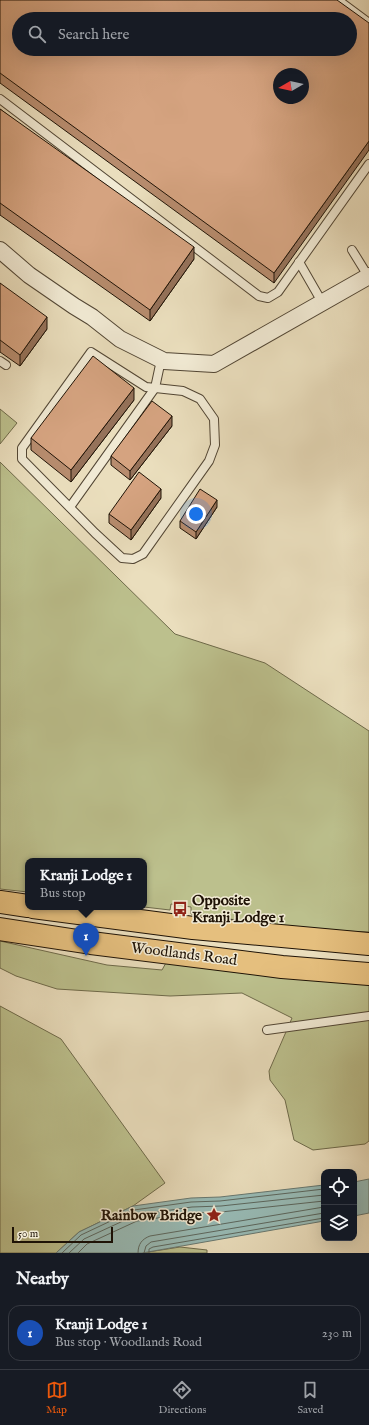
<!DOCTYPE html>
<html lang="en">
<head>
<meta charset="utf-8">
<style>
  :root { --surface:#171b24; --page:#242831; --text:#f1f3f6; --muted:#9ea1a6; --line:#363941; --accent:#ea580c }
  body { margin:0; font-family:"IM FELL English",serif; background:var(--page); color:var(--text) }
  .controls { position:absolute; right:12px; bottom:12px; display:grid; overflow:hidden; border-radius:8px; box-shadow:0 4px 16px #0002 }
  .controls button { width:36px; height:36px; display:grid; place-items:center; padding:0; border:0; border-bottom:1px solid var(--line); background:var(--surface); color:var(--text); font:20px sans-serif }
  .compass { position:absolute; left:273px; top:68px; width:36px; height:36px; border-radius:50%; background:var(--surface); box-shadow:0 4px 16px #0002; rotate:261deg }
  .scale { position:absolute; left:12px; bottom:10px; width:101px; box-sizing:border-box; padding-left:4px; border:2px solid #1f1306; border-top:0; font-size:11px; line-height:14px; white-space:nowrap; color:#1f1306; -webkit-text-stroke:3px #f1ead4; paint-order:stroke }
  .you { position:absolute; left:196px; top:514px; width:14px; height:14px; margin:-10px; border:3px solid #fff; border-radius:50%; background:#1a73e8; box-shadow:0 0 0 6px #1a73e833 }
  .badge { display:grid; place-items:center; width:26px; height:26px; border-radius:50%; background:var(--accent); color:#fff; font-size:13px; font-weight:700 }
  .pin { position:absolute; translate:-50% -33px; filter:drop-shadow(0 1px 2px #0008) }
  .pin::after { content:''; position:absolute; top:21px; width:14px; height:12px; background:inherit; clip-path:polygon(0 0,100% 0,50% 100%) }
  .popup { position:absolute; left:25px; top:858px; width:122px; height:52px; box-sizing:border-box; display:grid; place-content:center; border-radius:8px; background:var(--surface); filter:drop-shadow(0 1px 3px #0005); font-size:13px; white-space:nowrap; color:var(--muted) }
  .popup b { font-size:15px; color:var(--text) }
  .popup::after { content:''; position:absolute; left:50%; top:100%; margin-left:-8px; border:8px solid transparent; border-top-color:var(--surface) }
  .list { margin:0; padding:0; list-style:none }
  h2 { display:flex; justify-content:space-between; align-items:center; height:52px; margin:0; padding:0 16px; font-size:17px }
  h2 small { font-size:13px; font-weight:400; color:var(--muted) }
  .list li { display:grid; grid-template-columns:26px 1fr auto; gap:12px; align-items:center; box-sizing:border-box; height:56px; margin:0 8px 8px; padding:0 8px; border:1px solid var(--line); border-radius:12px }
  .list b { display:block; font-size:15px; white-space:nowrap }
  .list p { margin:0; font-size:13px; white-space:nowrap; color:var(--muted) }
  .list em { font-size:13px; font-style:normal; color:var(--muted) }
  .icon { flex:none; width:22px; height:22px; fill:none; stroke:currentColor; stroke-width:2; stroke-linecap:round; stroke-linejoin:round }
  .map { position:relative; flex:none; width:369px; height:1253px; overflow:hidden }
  .search { position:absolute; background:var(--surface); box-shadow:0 4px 16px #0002; left:12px; right:12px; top:12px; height:44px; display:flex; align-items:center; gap:10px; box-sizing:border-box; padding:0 14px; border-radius:22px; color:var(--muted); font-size:15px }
  .sheet { height:116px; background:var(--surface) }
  nav { display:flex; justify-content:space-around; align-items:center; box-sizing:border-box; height:56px; border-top:1px solid var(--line); background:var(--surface); font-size:11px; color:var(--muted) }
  nav a { display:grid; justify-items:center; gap:2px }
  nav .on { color:var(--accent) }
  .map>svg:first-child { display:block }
</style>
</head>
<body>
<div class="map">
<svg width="369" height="1253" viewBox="0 0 369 1253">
  <rect width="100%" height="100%" fill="#eadebd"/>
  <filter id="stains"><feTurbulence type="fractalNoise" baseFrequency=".005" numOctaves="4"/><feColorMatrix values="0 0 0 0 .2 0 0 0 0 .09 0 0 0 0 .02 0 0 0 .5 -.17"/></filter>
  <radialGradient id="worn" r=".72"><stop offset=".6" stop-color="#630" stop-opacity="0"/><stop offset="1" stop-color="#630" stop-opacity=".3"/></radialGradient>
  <!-- green -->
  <g fill="#bcc08d" stroke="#6e6a4a">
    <polygon points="0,409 17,423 0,444"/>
    <polygon points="0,462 175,634 265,663 369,731 369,932 317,930 283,926 191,914 191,907 171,904 170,910 144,907 144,861 28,861 28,892 0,889"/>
    <polygon points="0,941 107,965 162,970 167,961 369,982 369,1141 365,1144 313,1150 294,1140 285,1100 270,1080 269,1071 292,1018 242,993 170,996 57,989 16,976 0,968"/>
    <polygon points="0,1006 61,1039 165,1183 133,1206 79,1232 56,1253 0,1253"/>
    <polygon points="180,1247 207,1250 207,1253 142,1253"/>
  </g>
  <!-- water -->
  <g fill="#98bbb6" stroke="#687870">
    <polygon points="369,1179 369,1213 354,1216 354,1182"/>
    <polygon points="324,1185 324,1221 142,1253 56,1253 79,1232 133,1206 191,1198 220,1197"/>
  </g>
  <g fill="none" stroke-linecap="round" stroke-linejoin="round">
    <!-- shore -->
    <g stroke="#5c675e" stroke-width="1">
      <polyline points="62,1253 81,1235 134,1210 191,1202 220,1201 324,1189"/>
      <polyline points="69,1253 84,1239 136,1215 192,1207 221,1206 324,1195"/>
      <polyline points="78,1253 87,1244 137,1221 192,1213 221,1212 324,1201"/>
      <path d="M138,1253C138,1244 142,1239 150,1236L324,1207"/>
      <polyline points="144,1253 146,1246 151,1242 324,1213"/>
      <polyline points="149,1253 149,1249 153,1247 324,1218"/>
    </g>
    <defs>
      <g id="lane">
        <polyline points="338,0 369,23"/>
        <polyline points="0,99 259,296 268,298 278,292 369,164"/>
        <polyline points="352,250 368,276"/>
        <polyline points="299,262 322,302"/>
        <polygon points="91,352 146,387 183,391 200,399 214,419 215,445 209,461 143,554 133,559 122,558 95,533 22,459 22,448"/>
        <polyline points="0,361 6,365"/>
        <polyline points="70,507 155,388 161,360"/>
        <polyline points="267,1030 369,1016"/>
      </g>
      <polyline id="street" points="0,250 29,275 74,306 92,317 120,339 164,361 214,364 369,276"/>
      <g id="primary">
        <polyline points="0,902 28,906"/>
        <polyline points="33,907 193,928 369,944"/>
        <polyline points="0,929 91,943 282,967 369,974"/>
      </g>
    </defs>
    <!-- lane casing -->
    <use href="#lane" stroke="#524634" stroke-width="10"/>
    <!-- street casing -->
    <use href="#street" stroke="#524634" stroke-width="18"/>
    <!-- primary casing -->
    <use href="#primary" stroke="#1f1306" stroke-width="24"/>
    <!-- lane -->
    <use href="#lane" stroke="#f1ead4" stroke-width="8"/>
    <!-- street -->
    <use href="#street" stroke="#f1ead4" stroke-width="16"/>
    <!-- primary -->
    <use href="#primary" stroke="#e5bf7e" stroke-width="22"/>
  </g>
  <!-- wall -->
  <g fill="#b78c6e" stroke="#1f1306">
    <polygon points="0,0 337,0 274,283 0,83"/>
    <polygon points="0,109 194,259 150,321 0,215"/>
    <polygon points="0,283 47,329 20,366 0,352"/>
    <polygon points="134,400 71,482 31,450 31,438"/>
    <polygon points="172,426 130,480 111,465 111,456"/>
    <polygon points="161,498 131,540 109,523 109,514"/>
    <polygon points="217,507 196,539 180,528 180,521"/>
  </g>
  <!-- shaded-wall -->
  <g fill="#95725a" stroke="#1f1306">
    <polygon points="369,141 369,150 274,283 274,273"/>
    <polygon points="194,247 194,259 150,321 150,310"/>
    <polygon points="47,317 47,329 20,366 20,355"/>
    <polygon points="134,388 134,400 71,482 71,470"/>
    <polygon points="172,416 172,426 130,480 130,471"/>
    <polygon points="161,489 161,498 131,540 131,530"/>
    <polygon points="217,500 217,507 196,539 196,532"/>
  </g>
  <!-- building -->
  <g fill="#d5a380" stroke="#1f1306" fill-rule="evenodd">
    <path d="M0,0H337L369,23V141L274,273L0,73ZM19,19H350V49H19ZM279,74H303V98H279Z"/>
    <polygon points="0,109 194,247 150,310 0,203"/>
    <polygon points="0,283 47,317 20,355 0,340"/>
    <polygon points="93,356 134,388 71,470 31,438"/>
    <polygon points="152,401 172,416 130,471 111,456"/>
    <polygon points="139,472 161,489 131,530 109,514"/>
    <polygon points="200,489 217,500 196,532 180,521"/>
  </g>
  <!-- icons -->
  <defs>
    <symbol id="bus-bare" viewBox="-9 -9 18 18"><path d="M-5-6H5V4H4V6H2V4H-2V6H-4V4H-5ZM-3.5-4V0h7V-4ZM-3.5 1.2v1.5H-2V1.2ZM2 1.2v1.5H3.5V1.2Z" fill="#8f2418" stroke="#f1ead4" stroke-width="2.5" paint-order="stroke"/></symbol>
    <symbol id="sight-bare" viewBox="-9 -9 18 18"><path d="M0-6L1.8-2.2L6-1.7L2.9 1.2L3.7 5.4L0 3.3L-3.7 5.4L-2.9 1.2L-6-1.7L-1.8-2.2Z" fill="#8f2418" stroke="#f1ead4" stroke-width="2.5" paint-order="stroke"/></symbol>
  </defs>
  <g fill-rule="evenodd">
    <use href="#bus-bare" x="169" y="898" width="22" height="22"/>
    <use href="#sight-bare" x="203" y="1204" width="22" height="22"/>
  </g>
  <g text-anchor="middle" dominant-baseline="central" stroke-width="3" stroke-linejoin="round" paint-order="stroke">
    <!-- poi labels -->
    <g font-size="15" font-weight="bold" fill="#1f1306" stroke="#f1ead4" text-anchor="start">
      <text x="192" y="900">Opposite<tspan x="192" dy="17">Kranji Lodge 1</tspan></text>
      <text x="202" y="1215" text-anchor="end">Rainbow Bridge</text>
    </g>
    <!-- street labels -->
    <g font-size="15" fill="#1f1306" stroke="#f1ead4">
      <text transform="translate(184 954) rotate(7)">Woodlands Road</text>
    </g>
  </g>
  <rect width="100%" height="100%" filter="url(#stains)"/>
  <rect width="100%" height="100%" fill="url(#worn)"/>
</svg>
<div class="controls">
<button><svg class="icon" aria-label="locate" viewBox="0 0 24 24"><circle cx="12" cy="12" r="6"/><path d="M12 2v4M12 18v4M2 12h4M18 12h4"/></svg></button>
<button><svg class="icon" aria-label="layers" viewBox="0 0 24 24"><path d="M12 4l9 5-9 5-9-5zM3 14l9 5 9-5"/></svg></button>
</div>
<svg class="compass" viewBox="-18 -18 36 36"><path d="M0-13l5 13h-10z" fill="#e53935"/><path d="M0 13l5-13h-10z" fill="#9ea1a6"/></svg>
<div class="scale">50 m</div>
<div class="you"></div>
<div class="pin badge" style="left:86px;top:956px;background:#1a4fb4">1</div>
<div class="popup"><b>Kranji Lodge 1</b>Bus stop</div>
<div class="search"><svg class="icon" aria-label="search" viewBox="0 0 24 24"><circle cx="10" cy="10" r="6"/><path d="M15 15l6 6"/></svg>Search here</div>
</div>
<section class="sheet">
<h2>Nearby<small></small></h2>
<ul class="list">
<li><span class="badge" style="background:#1a4fb4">1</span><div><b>Kranji Lodge 1</b><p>Bus stop · Woodlands Road</p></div><em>230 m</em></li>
</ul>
</section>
<nav>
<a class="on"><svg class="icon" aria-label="map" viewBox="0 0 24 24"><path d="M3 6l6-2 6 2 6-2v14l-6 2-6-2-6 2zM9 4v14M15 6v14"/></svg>Map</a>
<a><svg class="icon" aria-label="directions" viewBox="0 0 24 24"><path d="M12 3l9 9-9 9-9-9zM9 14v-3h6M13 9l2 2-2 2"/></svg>Directions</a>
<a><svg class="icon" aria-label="saved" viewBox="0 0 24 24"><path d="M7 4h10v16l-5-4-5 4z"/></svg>Saved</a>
</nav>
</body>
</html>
